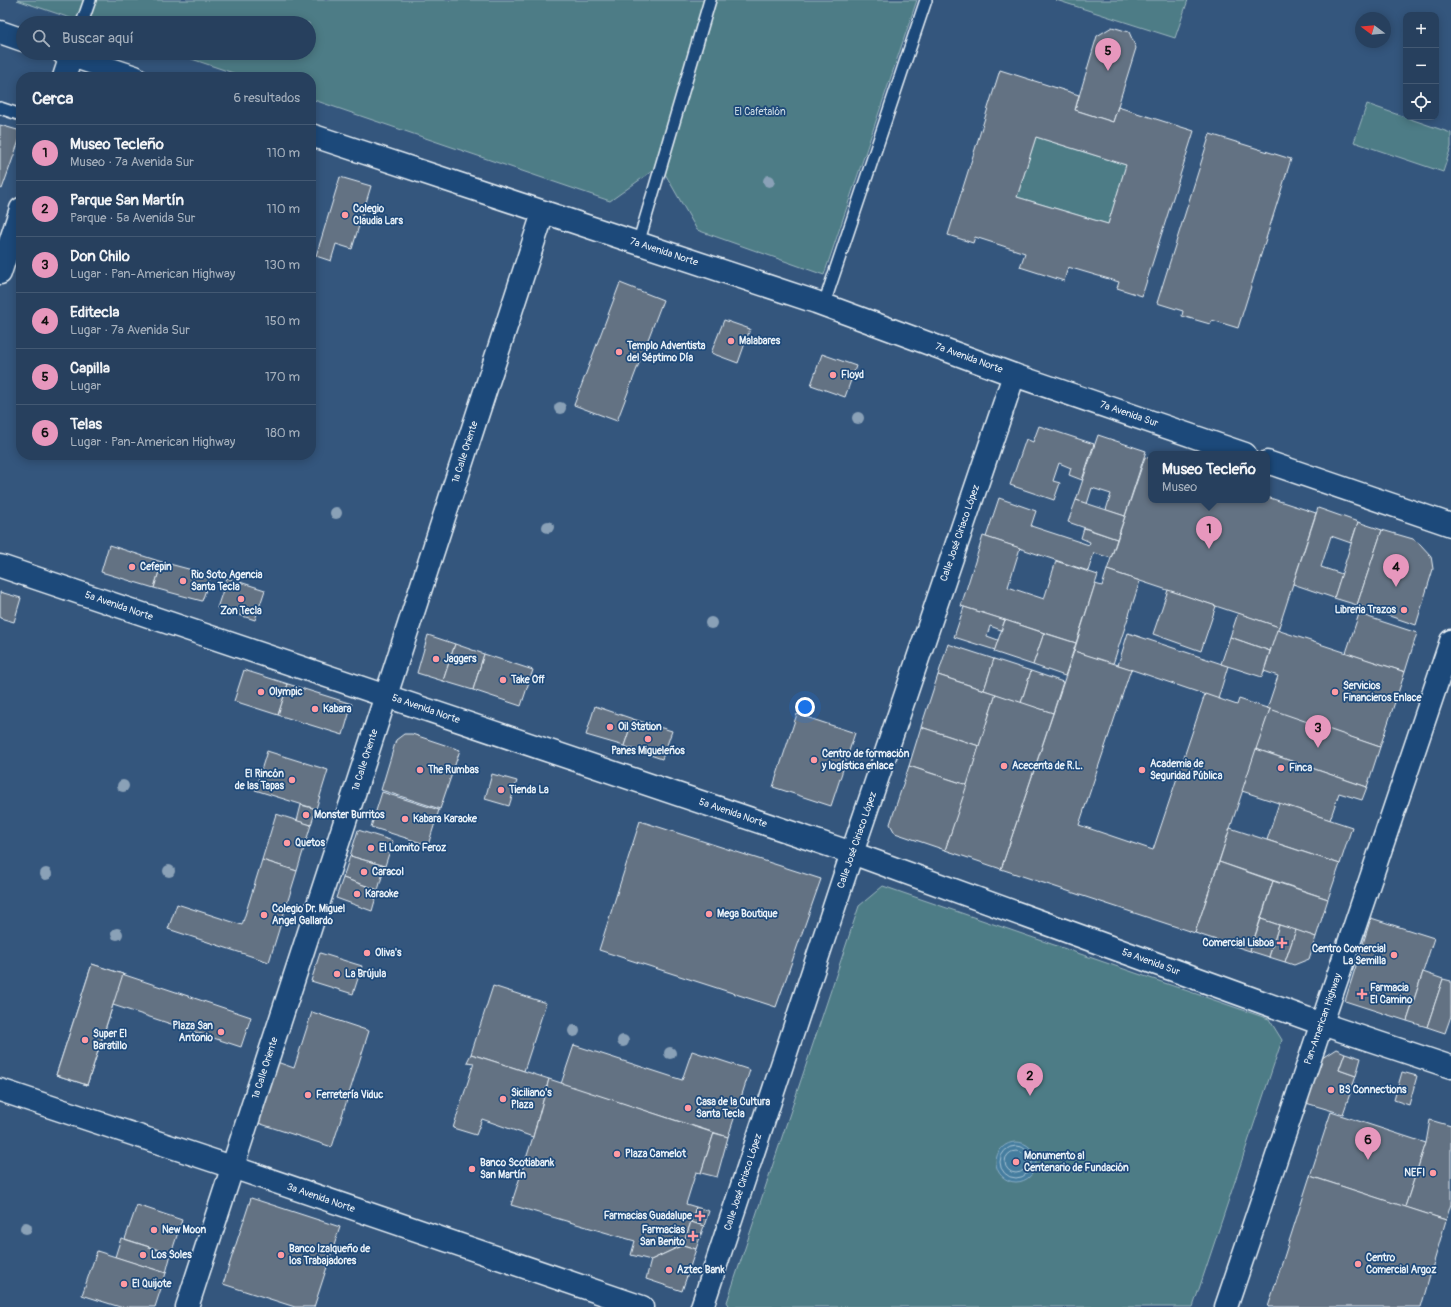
<!DOCTYPE html>
<html lang="es">
<head>
<meta charset="utf-8">
<style>
  :root { --surface:#27405e; --page:#2f4764; --text:#f1f3f6; --muted:#a4afbc; --line:#435973; --accent:#e797bd }
  body { margin:0; font-family:Pangolin,sans-serif; background:var(--page); color:var(--text) }
  .controls { position:absolute; right:12px; top:12px; display:grid; overflow:hidden; border-radius:8px; box-shadow:0 2px 10px #0003 }
  .controls button { width:36px; height:36px; display:grid; place-items:center; padding:0; border:0; border-bottom:1px solid var(--line); background:var(--surface); color:var(--text); font:20px sans-serif }
  .compass { position:absolute; left:1355px; top:12px; width:36px; height:36px; border-radius:50%; background:var(--surface); box-shadow:0 2px 10px #0003; rotate:286deg }
  .you { position:absolute; left:805px; top:707px; width:14px; height:14px; margin:-10px; border:3px solid #fff; border-radius:50%; background:#1a73e8; box-shadow:0 0 0 6px #1a73e833 }
  .badge { display:grid; place-items:center; width:26px; height:26px; border-radius:50%; background:var(--accent); color:#111; font-size:13px; font-weight:700 }
  .pin { position:absolute; translate:-50% -33px; filter:drop-shadow(0 1px 2px #0008) }
  .pin::after { content:''; position:absolute; top:21px; width:14px; height:12px; background:inherit; clip-path:polygon(0 0,100% 0,50% 100%) }
  .popup { position:absolute; left:1148px; top:451px; width:122px; height:52px; box-sizing:border-box; display:grid; place-content:center; border-radius:8px; background:var(--surface); filter:drop-shadow(0 1px 3px #0005); font-size:13px; white-space:nowrap; color:var(--muted) }
  .popup b { font-size:15px; color:var(--text) }
  .popup::after { content:''; position:absolute; left:50%; top:100%; margin-left:-8px; border:8px solid transparent; border-top-color:var(--surface) }
  .list { margin:0; padding:0; list-style:none }
  h2 { display:flex; justify-content:space-between; align-items:center; height:52px; margin:0; padding:0 16px; font-size:17px }
  h2 small { font-size:13px; font-weight:400; color:var(--muted) }
  .list li { display:grid; grid-template-columns:26px 1fr auto; gap:12px; align-items:center; box-sizing:border-box; height:56px; padding:0 16px; border-top:1px solid var(--line) }
  .list b { display:block; font-size:15px; white-space:nowrap }
  .list p { margin:0; font-size:13px; white-space:nowrap; color:var(--muted) }
  .list em { font-size:13px; font-style:normal; color:var(--muted) }
  .icon { flex:none; width:22px; height:22px; fill:none; stroke:currentColor; stroke-width:2; stroke-linecap:round; stroke-linejoin:round }
  .map { position:relative; flex:none; width:1451px; height:1307px; overflow:hidden }
  .search { position:absolute; background:var(--surface); box-shadow:0 2px 10px #0003; left:16px; top:16px; width:300px; height:44px; display:flex; align-items:center; gap:10px; box-sizing:border-box; padding:0 14px; border-radius:22px; color:var(--muted); font-size:15px }
  .panel { position:absolute; background:var(--surface); box-shadow:0 2px 10px #0003; left:16px; top:72px; width:300px; height:388px; border-radius:16px }
  .map>svg:first-child { display:block }
</style>
</head>
<body>
<div class="map">
<svg width="1451" height="1307" viewBox="0 0 1451 1307">
  <rect width="100%" height="100%" fill="#34567d"/>
  <filter id="ink" filterUnits="userSpaceOnUse"><feTurbulence type="fractalNoise" baseFrequency=".025" numOctaves="2"/><feDisplacementMap in="SourceGraphic" scale="8" xChannelSelector="R" yChannelSelector="G"/><feConvolveMatrix kernelMatrix="1 2 1 2 8 2 1 2 1" color-interpolation-filters="sRGB"/></filter>
  <g filter="url(#ink)">
    <!-- green -->
    <g fill="#4e7c86" stroke="#9bb6bf">
      <polygon points="17,0 917,0 824,275 697,230 664,172 655,169 610,201 311,99 311,77 245,77 174,53 309,53 309,23 85,23"/>
      <polygon points="1056,0 1188,0 1175,38"/>
      <polygon points="1367,104 1451,133 1451,147 1443,172 1354,142"/>
      <polygon points="1036,137 1126,165 1108,224 1017,197"/>
      <polygon points="883,886 1269,1019 1282,1040 1193,1307 730,1307 727,1302 859,906"/>
    </g>
    <!-- water -->
    <circle fill="#457d9f" stroke="#86abc3" cx="1016" cy="1162" r="20"/>
    <g fill="none" stroke-linecap="round" stroke-linejoin="round">
      <!-- shore -->
      <g stroke="#a7c3d4" stroke-width="1">
        <circle cx="1016" cy="1162" r="16"/>
        <circle cx="1016" cy="1162" r="11"/>
      </g>
    </g>
    <!-- building -->
    <g fill="#647283" stroke="#e8f1f8" fill-rule="evenodd">
      <polygon points="1112,27 1129,32 1136,48 1113,122 1075,110 1097,36"/>
      <path d="M1000,70L1079,95L1075,110L1113,122L1118,107L1194,131L1142,296L1117,288L1119,282L1068,267L1064,281L1020,267L1025,253L975,237L973,243L948,235ZM1036,137L1126,165L1108,224L1017,197Z"/>
      <polygon points="0,125 21,131 21,135 2,189 0,188"/>
      <polygon points="1210,134 1291,159 1238,328 1212,320 1210,324 1182,316 1183,311 1157,303"/>
      <polygon points="340,177 371,186 352,249 336,244 331,261 316,256"/>
      <polygon points="620,283 663,300 617,421 574,405"/>
      <polygon points="724,320 750,329 738,363 711,353"/>
      <polygon points="822,354 856,366 845,397 811,385"/>
      <polygon points="1039,426 1094,444 1082,480 1069,475 1071,468 1059,463 1053,481 1060,483 1054,500 1010,485 1026,439 1033,442"/>
      <polygon points="1098,435 1146,451 1125,516 1106,510 1111,494 1092,488 1087,504 1076,500"/>
      <polygon points="1145,457 1151,459 1151,500 1267,500 1267,497 1316,513 1279,627 1107,570"/>
      <polygon points="999,498 1036,511 1031,526 1089,545 1090,542 1081,538 1084,528 1117,539 1111,558 1094,553 1088,571 986,537"/>
      <polygon points="1076,500 1125,516 1117,539 1068,522"/>
      <polygon points="1318,508 1358,522 1351,543 1331,536 1321,567 1342,574 1334,598 1293,584"/>
      <polygon points="1358,522 1382,530 1357,605 1334,598"/>
      <polygon points="1382,530 1413,539 1420,544 1431,556 1433,569 1416,625 1357,605"/>
      <polygon points="983,536 1020,548 1008,587 1044,599 1056,561 1098,575 1076,643 961,606"/>
      <polygon points="109,545 162,562 154,588 101,572"/>
      <polygon points="162,562 211,575 202,601 154,588"/>
      <polygon points="1107,570 1140,581 1113,664 1074,651 1095,584 1102,586"/>
      <polygon points="227,578 265,590 255,620 217,608"/>
      <polygon points="1168,590 1216,606 1201,651 1153,634"/>
      <polygon points="0,592 21,598 14,622 0,618"/>
      <polygon points="964,607 1005,620 1001,630 990,626 987,636 998,640 995,650 954,637"/>
      <polygon points="1238,613 1279,627 1270,651 1230,637"/>
      <polygon points="1359,614 1417,633 1405,672 1346,653"/>
      <polygon points="1005,620 1044,633 1033,665 994,652"/>
      <polygon points="1277,630 1405,672 1380,747 1267,709 1278,676 1264,671"/>
      <polygon points="1044,633 1076,643 1065,676 1033,665"/>
      <polygon points="1128,633 1228,666 1218,699 1118,665"/>
      <polygon points="428,635 455,644 443,681 417,673"/>
      <polygon points="1230,637 1270,651 1262,677 1221,664"/>
      <polygon points="455,644 484,654 473,690 443,681"/>
      <polygon points="948,644 994,659 984,690 938,675"/>
      <polygon points="1074,651 1131,669 1079,825 1153,850 1205,694 1237,705 1239,699 1270,709 1195,933 1001,869"/>
      <polygon points="484,654 533,670 521,706 473,690"/>
      <polygon points="994,659 1031,671 1021,703 984,690"/>
      <polygon points="244,670 288,684 278,715 234,701"/>
      <polygon points="1031,671 1063,682 1053,713 1021,703"/>
      <polygon points="938,675 996,694 979,746 921,727"/>
      <polygon points="288,684 352,704 343,735 278,715"/>
      <polygon points="996,694 1053,713 1001,869 945,850"/>
      <polygon points="595,706 633,719 624,746 586,735"/>
      <polygon points="1270,709 1380,747 1367,787 1256,749"/>
      <polygon points="797,714 855,733 831,806 773,787"/>
      <polygon points="633,719 672,731 662,759 624,746"/>
      <polygon points="921,727 979,746 967,785 909,766"/>
      <polygon points="404,734 412,734 460,750 440,809 381,790 396,740"/>
      <polygon points="1256,749 1367,787 1362,800 1339,793 1330,820 1242,791"/>
      <polygon points="267,751 328,770 316,809 255,790"/>
      <polygon points="909,766 967,785 945,850 895,833 890,824"/>
      <polygon points="492,774 517,781 509,806 485,799"/>
      <polygon points="382,792 439,810 428,845 371,827"/>
      <polygon points="1279,803 1352,827 1340,864 1267,840"/>
      <polygon points="301,805 316,809 311,825 297,821"/>
      <polygon points="276,814 311,825 297,871 262,860"/>
      <polygon points="640,821 821,879 776,1007 599,950"/>
      <polygon points="1230,828 1340,864 1328,899 1219,862"/>
      <polygon points="358,830 393,841 385,866 350,856"/>
      <polygon points="350,856 385,866 378,890 343,878"/>
      <polygon points="262,860 297,871 269,962 168,929 177,904 242,925"/>
      <polygon points="1219,862 1273,881 1250,951 1195,933"/>
      <polygon points="343,878 378,890 372,911 336,898"/>
      <polygon points="1273,881 1328,899 1316,937 1261,919"/>
      <polygon points="1371,918 1434,938 1407,1021 1345,1001"/>
      <polygon points="1261,919 1279,925 1269,957 1250,951"/>
      <polygon points="1279,925 1296,930 1285,962 1269,957"/>
      <polygon points="1296,930 1316,937 1309,959 1294,965 1285,962"/>
      <polygon points="320,953 362,966 353,994 311,981"/>
      <polygon points="92,964 251,1017 241,1047 113,1005 87,1085 56,1075"/>
      <polygon points="92,964 123,974 87,1085 56,1075"/>
      <polygon points="1423,972 1443,979 1427,1027 1407,1021"/>
      <polygon points="1443,979 1451,981 1451,1016 1445,1033 1427,1027"/>
      <polygon points="493,986 546,1003 524,1071 471,1054"/>
      <polygon points="312,1012 369,1031 332,1147 258,1123 277,1062 294,1068"/>
      <polygon points="574,1045 682,1080 692,1051 750,1070 728,1137 561,1084"/>
      <polygon points="1336,1049 1345,1053 1339,1070 1356,1076 1343,1114 1306,1103 1322,1058"/>
      <polygon points="1345,1053 1361,1058 1356,1076 1339,1070"/>
      <polygon points="471,1054 549,1079 533,1137 482,1119 476,1135 453,1128 474,1063 467,1062"/>
      <polygon points="1402,1072 1417,1076 1409,1105 1394,1100"/>
      <polygon points="549,1079 714,1133 701,1173 696,1172 686,1204 696,1207 683,1245 651,1260 631,1255 635,1241 511,1205 533,1137"/>
      <polygon points="1331,1112 1426,1143 1405,1207 1310,1176"/>
      <polygon points="1430,1120 1451,1126 1451,1204 1446,1220 1405,1207 1426,1143"/>
      <polygon points="714,1133 728,1137 717,1177 701,1173"/>
      <polygon points="1310,1176 1446,1220 1421,1307 1268,1307"/>
      <polygon points="251,1198 340,1227 314,1307 295,1307 223,1284"/>
      <polygon points="137,1205 182,1220 171,1254 125,1239"/>
      <polygon points="696,1207 709,1211 704,1226 691,1222"/>
      <polygon points="691,1222 704,1226 696,1249 683,1245"/>
      <polygon points="121,1238 171,1254 166,1273 115,1257"/>
      <polygon points="683,1245 696,1249 682,1291 646,1279 651,1260"/>
      <polygon points="97,1251 166,1273 155,1307 120,1307 82,1295"/>
    </g>
    <g fill="none" stroke-linecap="round" stroke-linejoin="round">
      <defs>
        <g id="lane">
          <polyline points="82,23 90,0"/>
          <polyline points="0,108 21,115"/>
          <polyline points="638,244 710,0"/>
          <polyline points="824,304 926,0"/>
        </g>
        <g id="street">
          <polyline points="0,1090 232,1167 642,1307"/>
          <polyline points="187,1307 543,213"/>
        </g>
        <g id="secondary">
          <polyline points="0,32 23,40"/>
          <polyline points="63,53 135,77"/>
          <polyline points="64,77 71,56"/>
          <polyline points="311,135 816,302 1014,375 1245,454"/>
          <polyline points="0,273 21,209"/>
          <polyline points="1267,462 1451,525"/>
          <polyline points="0,566 852,853 1322,1024 1451,1067"/>
          <polyline points="702,1307 852,853 1014,375"/>
        </g>
        <polyline id="primary" points="1226,1307 1451,641"/>
      </defs>
      <!-- lane casing -->
      <use href="#lane" stroke="#e8f1f8" stroke-width="14"/>
      <!-- street casing -->
      <use href="#street" stroke="#e8f1f8" stroke-width="25"/>
      <!-- secondary casing -->
      <use href="#secondary" stroke="#e8f1f8" stroke-width="25"/>
      <!-- primary casing -->
      <use href="#primary" stroke="#e8f1f8" stroke-width="25"/>
      <!-- lane -->
      <use href="#lane" stroke="#1f4a7a" stroke-width="11"/>
      <!-- street -->
      <use href="#street" stroke="#1f4a7a" stroke-width="22"/>
      <!-- secondary -->
      <use href="#secondary" stroke="#1f4a7a" stroke-width="22"/>
      <!-- primary -->
      <use href="#primary" stroke="#1f4a7a" stroke-width="22"/>
    </g>
    <!-- trees -->
    <g fill="#8aa1b7">
      <circle cx="769" cy="181" r="6"/>
      <circle cx="560" cy="408" r="6"/>
      <circle cx="858" cy="418" r="6"/>
      <circle cx="336" cy="513" r="6"/>
      <circle cx="548" cy="527" r="6"/>
      <circle cx="711" cy="623" r="6"/>
      <circle cx="123" cy="786" r="6"/>
      <circle cx="169" cy="871" r="6"/>
      <circle cx="46" cy="874" r="6"/>
      <circle cx="117" cy="934" r="6"/>
      <circle cx="574" cy="1031" r="6"/>
      <circle cx="623" cy="1041" r="6"/>
      <circle cx="670" cy="1053" r="6"/>
      <circle cx="26" cy="1228" r="6"/>
    </g>
  </g>
  <!-- markers -->
  <g fill="#ff9aa2" stroke="#1f4a7a" stroke-width="1.5">
    <circle cx="345" cy="215" r="4"/>
    <circle cx="731" cy="341" r="4"/>
    <circle cx="619" cy="352" r="4"/>
    <circle cx="833" cy="375" r="4"/>
    <circle cx="132" cy="567" r="4"/>
    <circle cx="183" cy="581" r="4"/>
    <circle cx="241" cy="599" r="4"/>
    <circle cx="1404" cy="610" r="4"/>
    <circle cx="436" cy="659" r="4"/>
    <circle cx="503" cy="680" r="4"/>
    <circle cx="261" cy="692" r="4"/>
    <circle cx="1335" cy="692" r="4"/>
    <circle cx="315" cy="709" r="4"/>
    <circle cx="610" cy="727" r="4"/>
    <circle cx="648" cy="739" r="4"/>
    <circle cx="814" cy="760" r="4"/>
    <circle cx="1004" cy="766" r="4"/>
    <circle cx="1281" cy="768" r="4"/>
    <circle cx="420" cy="770" r="4"/>
    <circle cx="1142" cy="770" r="4"/>
    <circle cx="292" cy="780" r="4"/>
    <circle cx="501" cy="790" r="4"/>
    <circle cx="306" cy="815" r="4"/>
    <circle cx="405" cy="819" r="4"/>
    <circle cx="287" cy="843" r="4"/>
    <circle cx="371" cy="848" r="4"/>
    <circle cx="364" cy="872" r="4"/>
    <circle cx="357" cy="894" r="4"/>
    <circle cx="709" cy="914" r="4"/>
    <circle cx="264" cy="915" r="4"/>
    <path d="M1280 937h4v4h4v4h-4v4h-4v-4h-4v-4h4z"/>
    <circle cx="367" cy="953" r="4"/>
    <circle cx="1394" cy="955" r="4"/>
    <circle cx="337" cy="974" r="4"/>
    <path d="M1360 988h4v4h4v4h-4v4h-4v-4h-4v-4h4z"/>
    <circle cx="221" cy="1032" r="4"/>
    <circle cx="85" cy="1040" r="4"/>
    <circle cx="1331" cy="1090" r="4"/>
    <circle cx="308" cy="1095" r="4"/>
    <circle cx="503" cy="1099" r="4"/>
    <circle cx="688" cy="1108" r="4"/>
    <circle cx="617" cy="1154" r="4"/>
    <circle cx="1016" cy="1162" r="4"/>
    <circle cx="472" cy="1169" r="4"/>
    <circle cx="1433" cy="1173" r="4"/>
    <path d="M698 1210h4v4h4v4h-4v4h-4v-4h-4v-4h4z"/>
    <circle cx="154" cy="1230" r="4"/>
    <path d="M691 1230h4v4h4v4h-4v4h-4v-4h-4v-4h4z"/>
    <circle cx="143" cy="1255" r="4"/>
    <circle cx="281" cy="1255" r="4"/>
    <circle cx="1358" cy="1264" r="4"/>
    <circle cx="669" cy="1270" r="4"/>
    <circle cx="124" cy="1284" r="4"/>
  </g>
  <g text-anchor="middle" dominant-baseline="central" stroke-width="3.5" stroke-linejoin="round" paint-order="stroke">
    <!-- park labels -->
    <g font-size="10" fill="#d1dfe7" stroke="#1f4a7a">
      <text x="760" y="112">El Cafetalón</text>
    </g>
    <!-- poi labels -->
    <g font-size="10" font-weight="bold" fill="#e8f1f8" stroke="#1f4a7a" text-anchor="start">
      <text x="353" y="209">Colegio<tspan x="353" dy="12">Claudia Lars</tspan></text>
      <text x="739" y="341">Malabares</text>
      <text x="627" y="346">Templo Adventista<tspan x="627" dy="12">del Séptimo Día</tspan></text>
      <text x="841" y="375">Floyd</text>
      <text x="140" y="567">Cefepin</text>
      <text x="191" y="575">Rio Soto Agencia<tspan x="191" dy="12">Santa Tecla</tspan></text>
      <text x="1396" y="610" text-anchor="end">Libreria Trazos</text>
      <text x="241" y="611" text-anchor="middle">Zon Tecla</text>
      <text x="444" y="659">Jaggers</text>
      <text x="511" y="680">Take Off</text>
      <text x="1343" y="686">Servicios<tspan x="1343" dy="12">Financieros Enlace</tspan></text>
      <text x="269" y="692">Olympic</text>
      <text x="323" y="709">Kabara</text>
      <text x="618" y="727">Oil Station</text>
      <text x="648" y="751" text-anchor="middle">Panes Migueleños</text>
      <text x="822" y="754">Centro de formación<tspan x="822" dy="12">y logística enlace</tspan></text>
      <text x="1150" y="764">Academia de<tspan x="1150" dy="12">Seguridad Pública</tspan></text>
      <text x="1012" y="766">Acecenta de R.L.</text>
      <text x="1289" y="768">Finca</text>
      <text x="428" y="770">The Rumbas</text>
      <text x="284" y="774" text-anchor="end">El Rincón<tspan x="284" dy="12">de las Tapas</tspan></text>
      <text x="509" y="790">Tienda La</text>
      <text x="314" y="815">Monster Burritos</text>
      <text x="413" y="819">Kabara Karaoke</text>
      <text x="295" y="843">Quetos</text>
      <text x="379" y="848">El Lomito Feroz</text>
      <text x="372" y="872">Caracol</text>
      <text x="365" y="894">Karaoke</text>
      <text x="272" y="909">Colegio Dr. Miguel<tspan x="272" dy="12">Angel Gallardo</tspan></text>
      <text x="717" y="914">Mega Boutique</text>
      <text x="1274" y="943" text-anchor="end">Comercial Lisboa</text>
      <text x="1386" y="949" text-anchor="end">Centro Comercial<tspan x="1386" dy="12">La Semilla</tspan></text>
      <text x="375" y="953">Oliva's</text>
      <text x="345" y="974">La Brújula</text>
      <text x="1370" y="988">Farmacia<tspan x="1370" dy="12">El Camino</tspan></text>
      <text x="213" y="1026" text-anchor="end">Plaza San<tspan x="213" dy="12">Antonio</tspan></text>
      <text x="93" y="1034">Super El<tspan x="93" dy="12">Baratillo</tspan></text>
      <text x="1339" y="1090">BS Connections</text>
      <text x="511" y="1093">Siciliano's<tspan x="511" dy="12">Plaza</tspan></text>
      <text x="316" y="1095">Ferretería Viduc</text>
      <text x="696" y="1102">Casa de la Cultura<tspan x="696" dy="12">Santa Tecla</tspan></text>
      <text x="625" y="1154">Plaza Camelot</text>
      <text x="1024" y="1156">Monumento al<tspan x="1024" dy="12">Centenario de Fundación</tspan></text>
      <text x="480" y="1163">Banco Scotiabank<tspan x="480" dy="12">San Martín</tspan></text>
      <text x="1425" y="1173" text-anchor="end">NEFI</text>
      <text x="692" y="1216" text-anchor="end">Farmacias Guadalupe</text>
      <text x="162" y="1230">New Moon</text>
      <text x="685" y="1230" text-anchor="end">Farmacias<tspan x="685" dy="12">San Benito</tspan></text>
      <text x="289" y="1249">Banco Izalqueño de<tspan x="289" dy="12">los Trabajadores</tspan></text>
      <text x="151" y="1255">Los Soles</text>
      <text x="1366" y="1258">Centro<tspan x="1366" dy="12">Comercial Argoz</tspan></text>
      <text x="677" y="1270">Aztec Bank</text>
      <text x="132" y="1284">El Quijote</text>
    </g>
    <!-- street labels -->
    <g font-size="10" fill="#e8f1f8" stroke="#1f4a7a">
      <text transform="translate(664 252) rotate(18)">7a Avenida Norte</text>
      <text transform="translate(969 358) rotate(20)">7a Avenida Norte</text>
      <text transform="translate(1129 414) rotate(19)">7a Avenida Sur</text>
      <text transform="translate(465 452) rotate(-72)">1a Calle Oriente</text>
      <text transform="translate(960 533) rotate(-71)">Calle José Ciriaco López</text>
      <text transform="translate(119 606) rotate(19)">5a Avenida Norte</text>
      <text transform="translate(426 709) rotate(19)">5a Avenida Norte</text>
      <text transform="translate(365 760) rotate(-72)">1a Calle Oriente</text>
      <text transform="translate(733 813) rotate(19)">5a Avenida Norte</text>
      <text transform="translate(857 840) rotate(-71)">Calle José Ciriaco López</text>
      <text transform="translate(1151 962) rotate(20)">5a Avenida Sur</text>
      <text transform="translate(1323 1019) rotate(-71)">Pan-American Highway</text>
      <text transform="translate(265 1068) rotate(-72)">1a Calle Oriente</text>
      <text transform="translate(743 1182) rotate(-72)">Calle José Ciriaco López</text>
      <text transform="translate(321 1198) rotate(19)">3a Avenida Norte</text>
    </g>
  </g>
</svg>
<div class="controls">
<button>+</button>
<button>−</button>
<button><svg class="icon" aria-label="locate" viewBox="0 0 24 24"><circle cx="12" cy="12" r="6"/><path d="M12 2v4M12 18v4M2 12h4M18 12h4"/></svg></button>
</div>
<svg class="compass" viewBox="-18 -18 36 36"><path d="M0-13l5 13h-10z" fill="#e53935"/><path d="M0 13l5-13h-10z" fill="#a4afbc"/></svg>
<div class="you"></div>
<div class="pin badge" style="left:1209px;top:549px">1</div>
<div class="popup"><b>Museo Tecleño</b>Museo</div>
<div class="pin badge" style="left:1030px;top:1096px">2</div>
<div class="pin badge" style="left:1318px;top:748px">3</div>
<div class="pin badge" style="left:1396px;top:587px">4</div>
<div class="pin badge" style="left:1108px;top:71px">5</div>
<div class="pin badge" style="left:1368px;top:1160px">6</div>
<div class="search"><svg class="icon" aria-label="search" viewBox="0 0 24 24"><circle cx="10" cy="10" r="6"/><path d="M15 15l6 6"/></svg>Buscar aquí</div>
<section class="panel">
<h2>Cerca<small>6 resultados</small></h2>
<ul class="list">
<li><span class="badge">1</span><div><b>Museo Tecleño</b><p>Museo · 7a Avenida Sur</p></div><em>110 m</em></li>
<li><span class="badge">2</span><div><b>Parque San Martín</b><p>Parque · 5a Avenida Sur</p></div><em>110 m</em></li>
<li><span class="badge">3</span><div><b>Don Chilo</b><p>Lugar · Pan-American Highway</p></div><em>130 m</em></li>
<li><span class="badge">4</span><div><b>Editecla</b><p>Lugar · 7a Avenida Sur</p></div><em>150 m</em></li>
<li><span class="badge">5</span><div><b>Capilla</b><p>Lugar</p></div><em>170 m</em></li>
<li><span class="badge">6</span><div><b>Telas</b><p>Lugar · Pan-American Highway</p></div><em>180 m</em></li>
</ul>
</section>
</div>
</body>
</html>
